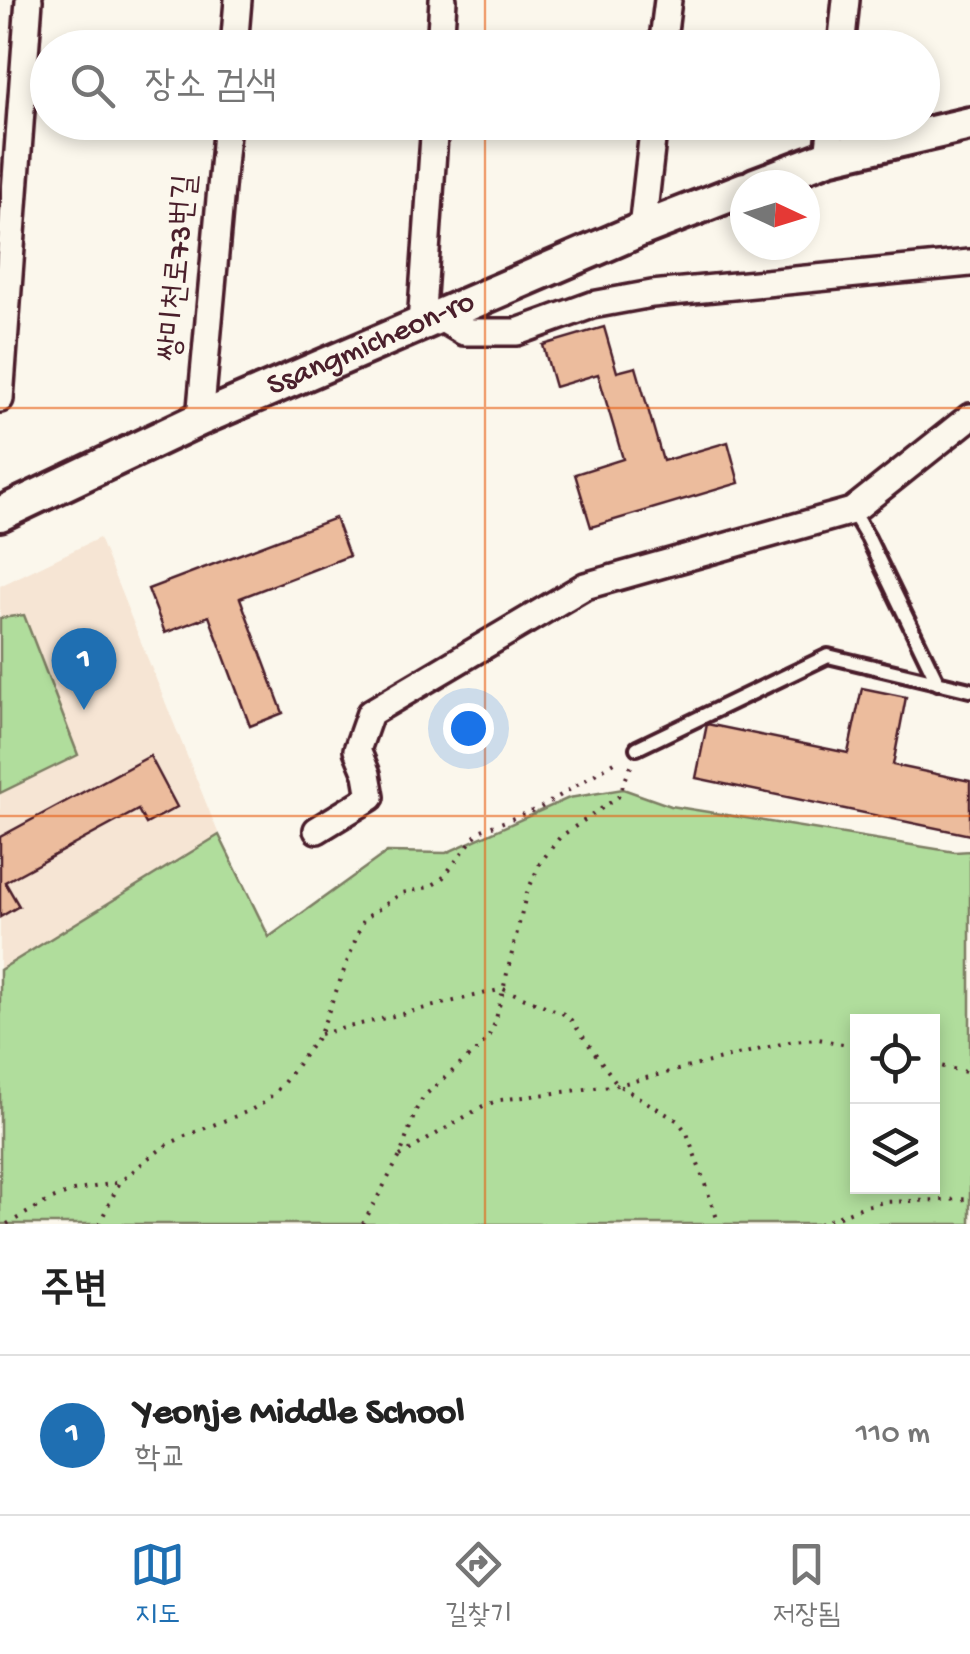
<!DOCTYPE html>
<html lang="ko">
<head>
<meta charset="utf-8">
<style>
  :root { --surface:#fff; --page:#f2f2f2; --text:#222; --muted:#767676; --line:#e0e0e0; --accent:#1f6fb2 }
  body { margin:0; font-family:"Gochi Hand","Poor Story",sans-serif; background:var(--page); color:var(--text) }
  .controls { position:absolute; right:30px; bottom:30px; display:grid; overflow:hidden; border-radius:0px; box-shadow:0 5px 15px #0003 }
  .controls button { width:90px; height:90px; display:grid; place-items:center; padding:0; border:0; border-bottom:2px solid var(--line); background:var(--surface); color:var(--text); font:50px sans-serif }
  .compass { position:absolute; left:730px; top:170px; width:90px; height:90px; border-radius:50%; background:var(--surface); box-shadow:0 5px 15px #0003; rotate:94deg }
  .you { position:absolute; left:468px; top:728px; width:35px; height:35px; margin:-25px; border:8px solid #fff; border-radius:50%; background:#1a73e8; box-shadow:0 0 0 15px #1a73e833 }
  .badge { display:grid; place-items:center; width:65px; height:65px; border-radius:50%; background:var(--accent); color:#fff; font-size:32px; font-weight:700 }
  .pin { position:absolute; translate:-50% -82px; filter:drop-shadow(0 2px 5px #0008) }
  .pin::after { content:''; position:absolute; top:52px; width:35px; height:30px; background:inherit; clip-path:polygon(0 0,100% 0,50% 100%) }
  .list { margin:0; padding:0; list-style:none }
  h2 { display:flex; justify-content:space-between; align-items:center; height:130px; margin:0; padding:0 40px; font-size:42px }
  h2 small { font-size:32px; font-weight:400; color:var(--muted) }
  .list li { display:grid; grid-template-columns:65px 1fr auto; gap:30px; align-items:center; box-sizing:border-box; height:160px; padding:0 40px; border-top:2px solid var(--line) }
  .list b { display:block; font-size:38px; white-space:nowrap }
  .list p { margin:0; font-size:32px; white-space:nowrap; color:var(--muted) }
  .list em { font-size:32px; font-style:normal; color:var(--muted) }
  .icon { flex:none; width:55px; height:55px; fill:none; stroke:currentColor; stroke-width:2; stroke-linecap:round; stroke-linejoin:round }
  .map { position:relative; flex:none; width:970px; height:1224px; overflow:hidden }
  .search { position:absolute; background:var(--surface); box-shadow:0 5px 15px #0003; left:30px; right:30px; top:30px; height:110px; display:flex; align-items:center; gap:25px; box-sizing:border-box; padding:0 35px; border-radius:55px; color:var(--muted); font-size:38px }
  .sheet { height:290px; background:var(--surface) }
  nav { display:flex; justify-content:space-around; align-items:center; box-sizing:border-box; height:140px; border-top:2px solid var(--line); background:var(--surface); font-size:28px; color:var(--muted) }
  nav a { display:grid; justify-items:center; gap:5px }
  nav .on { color:var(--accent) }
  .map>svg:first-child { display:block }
</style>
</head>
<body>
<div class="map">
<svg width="970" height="1224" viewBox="0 0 970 1224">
  <rect width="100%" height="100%" fill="#fbf7ec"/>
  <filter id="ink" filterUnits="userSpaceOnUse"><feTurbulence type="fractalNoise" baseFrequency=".01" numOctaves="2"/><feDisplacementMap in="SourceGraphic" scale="20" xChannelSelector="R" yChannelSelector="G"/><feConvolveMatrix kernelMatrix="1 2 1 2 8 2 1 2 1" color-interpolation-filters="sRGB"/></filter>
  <g filter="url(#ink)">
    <!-- built -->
    <polygon fill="#f6e5d4" points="99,538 219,835 0,970 0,586"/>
    <!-- green -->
    <g fill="#b0dd9c" stroke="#7d7e64" stroke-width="2.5" fill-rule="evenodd">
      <polygon points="24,615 78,755 0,793 0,618"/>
      <path d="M623,789L671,806L955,852L970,851V1224H0V970L219,835L269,937L387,852L446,853L569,798ZM858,1022H932V1186H858Z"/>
    </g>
    <!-- building -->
    <g fill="#ecbc9d" stroke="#4a1f2b" stroke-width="2.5">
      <polygon points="604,327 617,372 636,367 663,461 728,442 739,483 591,527 575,474 623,459 598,374 555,387 543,345"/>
      <polygon points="335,518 349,556 240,598 283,713 250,726 209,616 165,633 148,589"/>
      <polygon points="862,688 906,697 893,765 970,781 970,835 696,778 707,724 848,753"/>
      <polygon points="150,756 177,807 146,824 138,810 5,882 19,906 0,917 0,837"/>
    </g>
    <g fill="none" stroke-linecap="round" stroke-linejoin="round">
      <defs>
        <g id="service">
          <polyline points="852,511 868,538 938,683"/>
          <polyline points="637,748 828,656 970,690"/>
        </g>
        <g id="minor">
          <polyline points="234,48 238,0"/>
          <polyline points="440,48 443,0"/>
          <polyline points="662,48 668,0"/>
          <polyline points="841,48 846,0"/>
          <polyline points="828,157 832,122"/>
          <polyline points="642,229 654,122"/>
          <polyline points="439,317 464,332 517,332 592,305 652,294 970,263"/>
          <polyline points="421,324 435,122"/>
          <polyline points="0,399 29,0"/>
          <polyline points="200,419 227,122"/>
          <polyline points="317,830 371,797 367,774 357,750 370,713 585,586 852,511 970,417"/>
        </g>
        <g id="tertiary">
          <polyline points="755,185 828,157 970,124"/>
          <path id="s1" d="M0,514L200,419L642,229L745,189"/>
        </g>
      </defs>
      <!-- service casing -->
      <use href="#service" stroke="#4a1f2b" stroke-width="20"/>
      <!-- minor casing -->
      <use href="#minor" stroke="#4a1f2b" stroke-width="32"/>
      <!-- tertiary casing -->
      <use href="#tertiary" stroke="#4a1f2b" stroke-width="40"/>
      <!-- path -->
      <g stroke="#4a1f2b" stroke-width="4" stroke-dasharray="2.5 8" stroke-linecap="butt">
        <polyline points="320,1034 503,989 562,1013 571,1020 618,1085 678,1121 687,1133 719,1224"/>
        <polyline points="932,1064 970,1073"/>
        <polyline points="400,1156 483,1106 500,1100 618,1085 793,1041 818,1039 858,1047"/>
        <polyline points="7,1224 50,1200 73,1191 120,1182"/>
        <polyline points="99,1224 120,1182 150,1157 167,1145 185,1136 249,1111 265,1102 282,1085 320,1034 363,920 402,893 429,887 441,880 479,831 540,808 621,758"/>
        <polyline points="363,1224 400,1156 416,1110 424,1096 478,1049 488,1038 495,1023 526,895 540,863 560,837 618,797 631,766"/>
        <polyline points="819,1224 865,1206 884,1202 970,1199"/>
      </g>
      <!-- service -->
      <use href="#service" stroke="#fbf7ec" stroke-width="12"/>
      <!-- minor -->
      <use href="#minor" stroke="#fbf7ec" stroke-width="25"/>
      <!-- tertiary -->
      <use href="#tertiary" stroke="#fbf7ec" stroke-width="32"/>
    </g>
  </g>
  <!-- grid -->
  <path fill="none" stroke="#e8590c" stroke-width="2.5" stroke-opacity="0.55" d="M485,0V48M485,122V1224M0,408H970M0,816H970"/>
  <g text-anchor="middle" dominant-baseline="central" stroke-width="10" stroke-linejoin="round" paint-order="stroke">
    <!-- street labels -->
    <g font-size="32" fill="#4a1f2b" stroke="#fbf7ec">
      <text transform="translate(180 268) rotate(-85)">쌍미천로73번길</text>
      <text stroke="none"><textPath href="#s1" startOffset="408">Ssangmicheon-ro</textPath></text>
    </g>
  </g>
</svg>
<div class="controls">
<button><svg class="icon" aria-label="locate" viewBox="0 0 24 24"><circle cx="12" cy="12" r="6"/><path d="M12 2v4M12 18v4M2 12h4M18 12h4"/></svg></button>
<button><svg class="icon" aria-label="layers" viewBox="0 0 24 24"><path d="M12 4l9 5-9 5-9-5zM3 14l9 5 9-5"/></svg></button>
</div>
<svg class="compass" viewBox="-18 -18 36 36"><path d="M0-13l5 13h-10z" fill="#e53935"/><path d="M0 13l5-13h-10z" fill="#767676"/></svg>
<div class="you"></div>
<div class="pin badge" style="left:84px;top:710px">1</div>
<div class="search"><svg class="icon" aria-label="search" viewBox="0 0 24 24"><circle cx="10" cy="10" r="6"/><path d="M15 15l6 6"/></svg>장소 검색</div>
</div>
<section class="sheet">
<h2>주변<small></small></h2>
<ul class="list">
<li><span class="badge">1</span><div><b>Yeonje Middle School</b><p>학교</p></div><em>110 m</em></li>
</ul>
</section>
<nav>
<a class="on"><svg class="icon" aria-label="map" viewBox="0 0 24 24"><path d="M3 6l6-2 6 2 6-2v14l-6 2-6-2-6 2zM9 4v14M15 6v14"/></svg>지도</a>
<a><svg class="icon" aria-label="directions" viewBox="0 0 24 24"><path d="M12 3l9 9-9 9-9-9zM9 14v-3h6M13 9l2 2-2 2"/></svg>길찾기</a>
<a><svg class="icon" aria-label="saved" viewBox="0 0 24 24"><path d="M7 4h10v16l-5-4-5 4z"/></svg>저장됨</a>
</nav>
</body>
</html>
